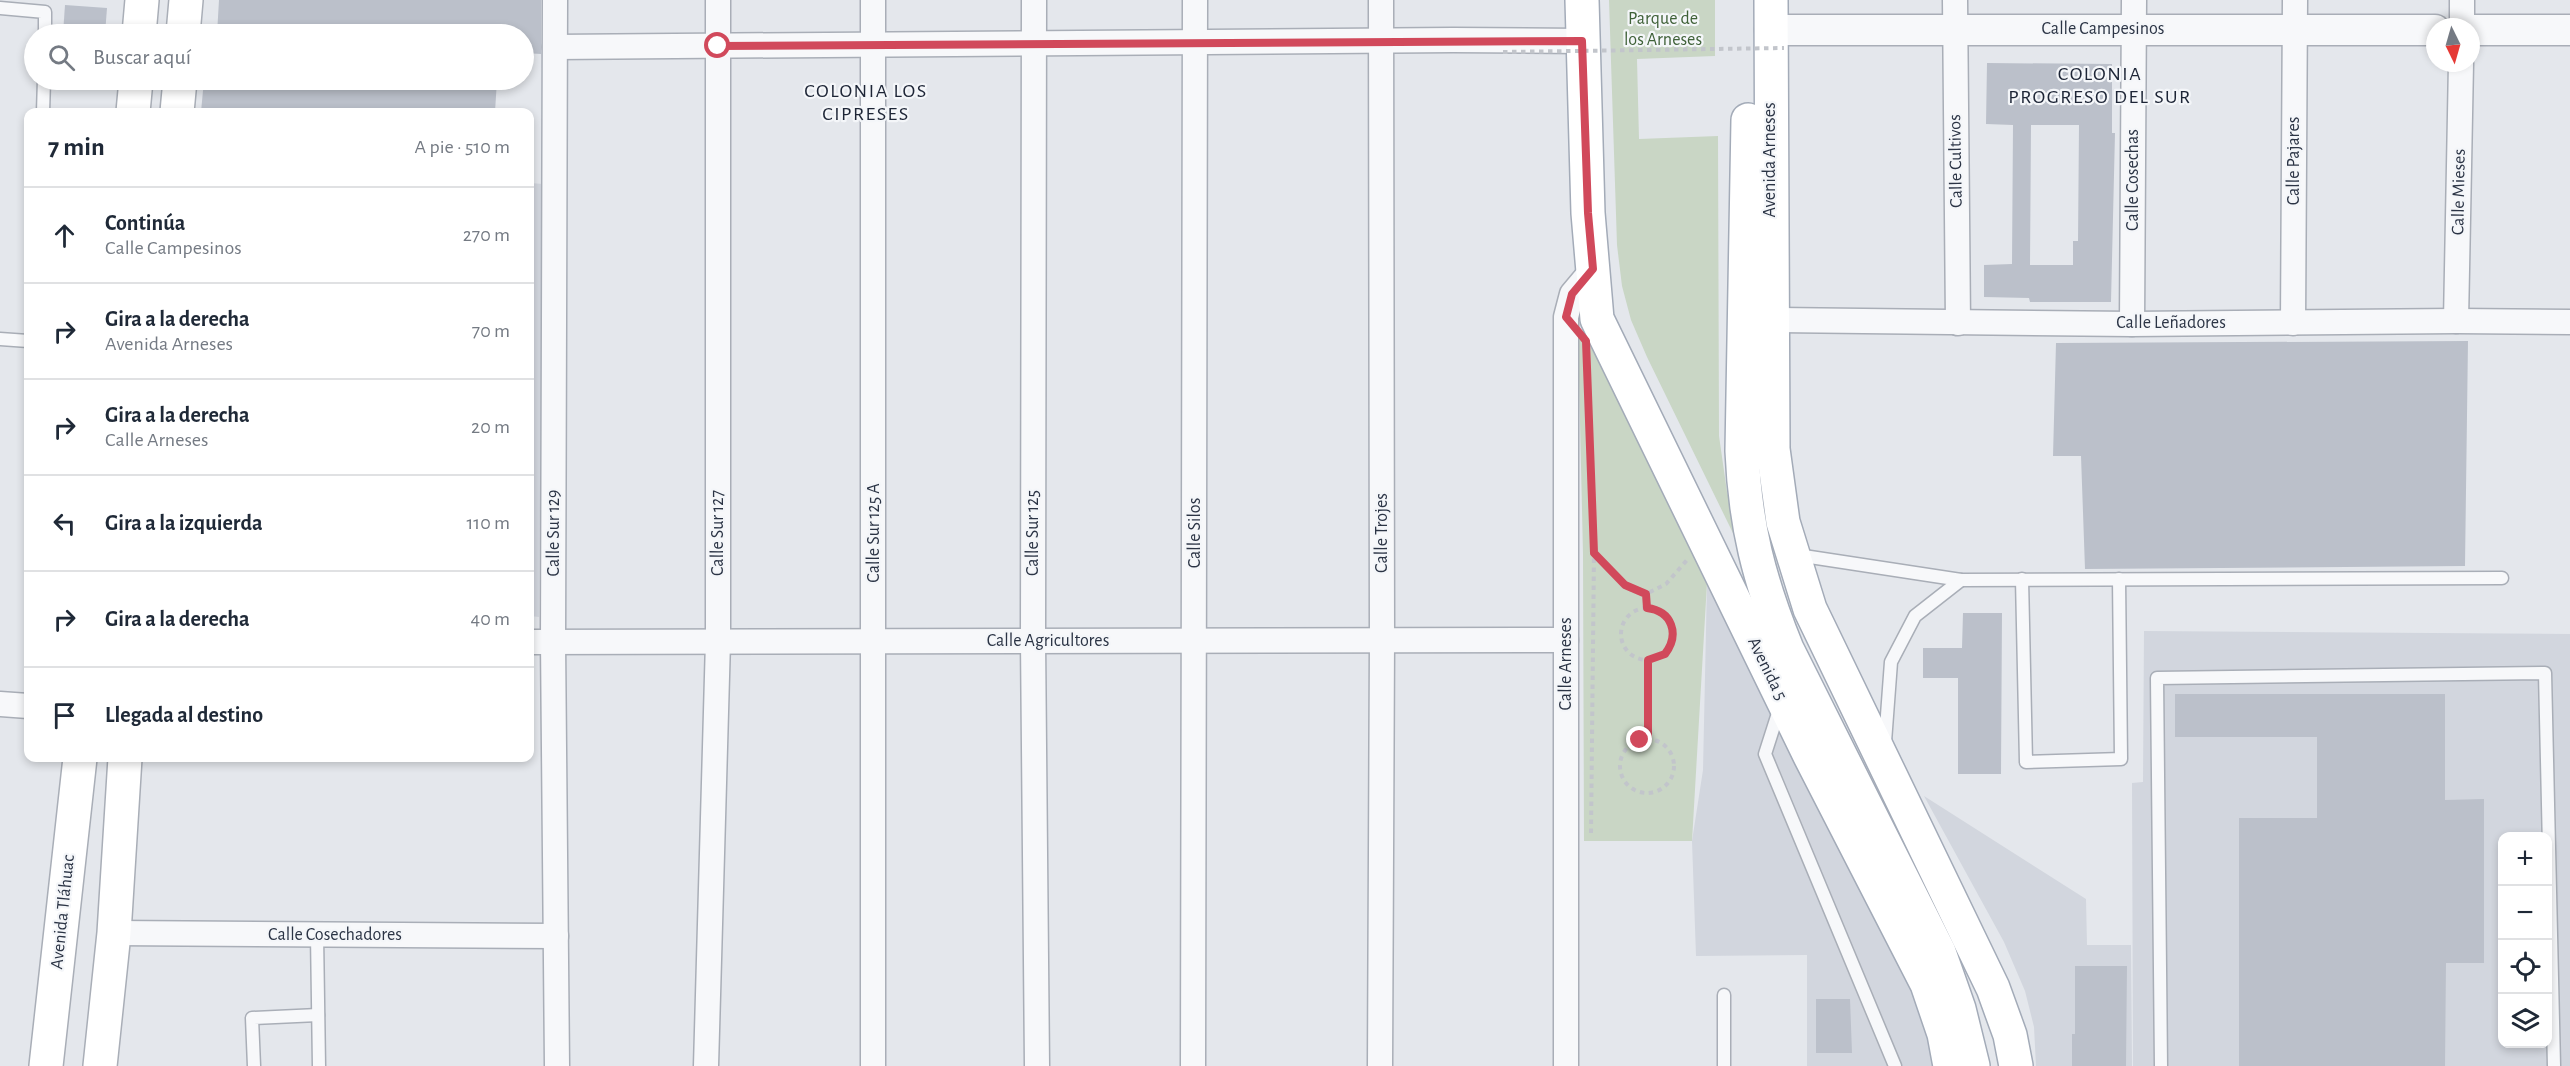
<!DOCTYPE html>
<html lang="es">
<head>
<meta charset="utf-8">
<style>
  :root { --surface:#fff; --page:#f2f2f3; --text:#1f2937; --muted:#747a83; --line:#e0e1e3 }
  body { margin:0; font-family:"Alegreya Sans",sans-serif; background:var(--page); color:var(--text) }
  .controls { position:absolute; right:18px; bottom:18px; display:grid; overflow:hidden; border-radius:12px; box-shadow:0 3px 9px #0003 }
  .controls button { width:54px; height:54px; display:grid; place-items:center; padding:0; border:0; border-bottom:2px solid var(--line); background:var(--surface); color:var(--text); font:30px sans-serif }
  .compass { position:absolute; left:2426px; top:18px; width:54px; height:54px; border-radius:50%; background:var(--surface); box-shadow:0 3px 9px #0003; rotate:175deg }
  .stop { position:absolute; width:18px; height:18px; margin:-14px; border:4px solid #d1495b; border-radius:50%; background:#fff }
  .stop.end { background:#d1495b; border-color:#fff; box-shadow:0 2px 6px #0008 }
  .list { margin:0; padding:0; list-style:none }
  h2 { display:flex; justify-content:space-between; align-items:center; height:78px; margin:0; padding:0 24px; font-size:26px }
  h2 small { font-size:20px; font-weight:400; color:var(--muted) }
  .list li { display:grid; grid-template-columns:39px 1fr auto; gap:18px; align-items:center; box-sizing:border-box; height:96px; padding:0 24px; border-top:2px solid var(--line) }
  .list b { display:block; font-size:22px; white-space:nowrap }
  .list p { margin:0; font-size:20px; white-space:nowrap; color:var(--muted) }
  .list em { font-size:20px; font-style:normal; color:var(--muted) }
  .icon { flex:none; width:33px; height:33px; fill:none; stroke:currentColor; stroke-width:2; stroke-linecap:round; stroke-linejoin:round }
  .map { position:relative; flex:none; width:2570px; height:1066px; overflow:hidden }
  .search { position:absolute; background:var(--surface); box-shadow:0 3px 9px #0003; left:24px; top:24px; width:510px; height:66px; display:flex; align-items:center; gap:15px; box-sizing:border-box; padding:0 21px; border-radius:33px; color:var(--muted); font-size:22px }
  .panel { position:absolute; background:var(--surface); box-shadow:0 3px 9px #0003; left:24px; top:108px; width:510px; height:654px; border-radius:12px }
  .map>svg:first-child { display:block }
</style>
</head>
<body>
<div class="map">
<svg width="2570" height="1066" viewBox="0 0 2570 1066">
  <rect width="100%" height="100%" fill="#e4e7ec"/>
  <!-- built -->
  <g fill="#d2d6de" fill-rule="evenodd">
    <polygon points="530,183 543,184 539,617 530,616"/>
    <polygon points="1707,583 1788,734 1923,1012 1941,1066 1807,1066 1807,955 1696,956 1692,841 1703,770"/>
    <path d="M2144,631L2570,634V1066H2133L2132,783L2143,782ZM2502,836H2548V1044H2502Z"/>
    <polygon points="1924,796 2086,899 2087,945 2131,945 2132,1066 2036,1066 2034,1027 2025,991 2004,942"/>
  </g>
  <!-- green -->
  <g fill="#c9d6c5">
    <polygon points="1609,0 1715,0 1715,56 1637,59 1639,139 1718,136 1719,436 1727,492 1751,570 1647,357 1631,320 1622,286 1617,245"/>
    <polygon points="1586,331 1707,583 1692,841 1584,841 1583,554 1578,333"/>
  </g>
  <!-- building -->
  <g fill="#bbc0ca" fill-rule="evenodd">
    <polygon points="219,0 541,0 541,54 524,53 524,34 217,34"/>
    <polygon points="65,5 107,8 105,34 63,34"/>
    <path d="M1987,63L2112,64V133H2115L2111,302H2030L2029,298L1984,297V265L2012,264L2013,125L1986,124ZM2031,125H2079L2078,241H2073V265H2030Z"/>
    <polygon points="204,80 265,85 266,80 497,80 495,112 201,112"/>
    <polygon points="2468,341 2465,566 2085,569 2081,456 2053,456 2056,343"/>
    <polygon points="1963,613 2002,613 2001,774 1958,774 1958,678 1923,678 1923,648 1962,648"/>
    <polygon points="2175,694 2445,694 2445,800 2484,799 2484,963 2446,963 2445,1066 2239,1066 2239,818 2317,818 2317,737 2175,737"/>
    <polygon points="2075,966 2127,966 2126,1066 2072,1066 2072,1034 2075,1034"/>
    <polygon points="1816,999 1850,999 1852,1053 1816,1053"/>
  </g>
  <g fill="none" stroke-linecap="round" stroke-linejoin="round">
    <defs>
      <g id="service">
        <polyline points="0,8 45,12 45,34"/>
        <polyline points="43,112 44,80"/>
        <polyline points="0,339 28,341"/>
        <polyline points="1797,555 1961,580 2502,578"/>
        <polyline points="2022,579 2026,762 2121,759 2119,579"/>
        <polyline points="1780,707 1765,754 1895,1066"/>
        <polyline points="1885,742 1891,662 1915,616 1961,580"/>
        <polyline points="317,935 319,1066"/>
        <polyline points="1724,995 1724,1066"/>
        <polyline points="254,1066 252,1018 318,1015"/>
        <polyline points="2161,1066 2157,678 2545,673 2554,1066"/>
      </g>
      <g id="minor">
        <polyline points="555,0 553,642 557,1066"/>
        <polyline points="1034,0 1033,641 1037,1066"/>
        <polyline points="1955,0 1958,323"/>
        <polyline points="2462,27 2462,0"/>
        <polyline points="555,47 1453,40 1582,41"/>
        <polyline points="1772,320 2132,324 2456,321 2570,322"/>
        <polyline points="2456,321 2461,63"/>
        <polyline points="2293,323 2295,0"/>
        <polyline points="2132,324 2134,0"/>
        <polyline points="530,642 1566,640"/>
        <polyline points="0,704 28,706"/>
        <polyline points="114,933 556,936"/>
        <polyline points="706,1066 718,641 718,0"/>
        <polyline points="873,1066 873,0"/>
        <polyline points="1193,1066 1195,0"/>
        <polyline points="1380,1066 1382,641 1381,0"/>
        <polyline points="1566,1066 1566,317 1572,294 1593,269"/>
      </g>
      <g id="tertiary">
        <polyline points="1770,30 2435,30"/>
        <polyline points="2471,30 2570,30"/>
      </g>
      <g id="secondary">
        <polyline points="139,34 142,0"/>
        <polyline points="183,34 186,0"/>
        <polyline points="133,112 136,80"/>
        <polyline points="177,112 180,80"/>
        <polyline points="46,1066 80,758"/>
        <polyline points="100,1066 114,933 125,758"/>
      </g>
      <g id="primary">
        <polyline points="1582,0 1588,213 1597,319 1810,756 1927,984 1944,1034 1950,1066"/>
        <polyline points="1771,0 1773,449 1783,522 1810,609 1993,988 2010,1035 2016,1066"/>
        <path d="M1748,120L1742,451C1745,525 1759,580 1787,649L1939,952L1959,1009L1973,1066"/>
      </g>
    </defs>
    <!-- service casing -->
    <use href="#service" stroke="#a9aeb7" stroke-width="15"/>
    <!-- minor casing -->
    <use href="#minor" stroke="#a9aeb7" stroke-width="27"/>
    <!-- tertiary casing -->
    <use href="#tertiary" stroke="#a9aeb7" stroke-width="33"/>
    <!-- secondary casing -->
    <use href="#secondary" stroke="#a9aeb7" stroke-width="36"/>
    <!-- primary casing -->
    <use href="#primary" stroke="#a3abb8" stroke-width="36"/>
    <!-- path -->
    <g stroke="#c2c5cb" stroke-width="4" stroke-dasharray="4.5 4.5" stroke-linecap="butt">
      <polyline points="1591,458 1594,553 1625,585 1646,594"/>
      <circle cx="1647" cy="634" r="26"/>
      <polyline points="1647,608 1646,594 1666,584 1687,560"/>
      <polyline points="1648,660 1649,739"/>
      <circle cx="1647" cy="766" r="27"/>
      <polyline points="1591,833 1594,553"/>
    </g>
    <!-- service -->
    <use href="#service" stroke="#f7f8fa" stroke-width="12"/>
    <!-- minor -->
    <use href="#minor" stroke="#f7f8fa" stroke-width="24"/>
    <!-- tertiary -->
    <use href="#tertiary" stroke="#f7f8fa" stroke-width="30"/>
    <!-- secondary -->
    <use href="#secondary" stroke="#fff" stroke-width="33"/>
    <!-- primary -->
    <use href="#primary" stroke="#fff" stroke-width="33"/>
    <!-- path-bridge -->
    <polyline stroke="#c2c5cb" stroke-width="4" stroke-dasharray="4.5 4.5" stroke-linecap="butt" points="1503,52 1784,48"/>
  </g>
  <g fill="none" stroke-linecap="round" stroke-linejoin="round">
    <!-- route -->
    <path stroke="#d1495b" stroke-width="8" d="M718,46L1582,41L1588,213L1593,269L1572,294L1566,317L1586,341L1594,553L1625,585L1646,594L1647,608C1672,611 1680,634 1665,654L1648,660V739L1640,740"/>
  </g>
  <g text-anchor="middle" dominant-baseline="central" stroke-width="4.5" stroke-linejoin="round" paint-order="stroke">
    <!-- park labels -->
    <g font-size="18" fill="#3f6138" stroke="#f4f6f9">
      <text x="1663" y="19">Parque de<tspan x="1663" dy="21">los Arneses</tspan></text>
    </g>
    <!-- street labels -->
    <g font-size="18" fill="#2b3445" stroke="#f4f6f9">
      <text x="2103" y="29">Calle Campesinos</text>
      <text transform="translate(1770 160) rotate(-90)">Avenida Arneses</text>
      <text transform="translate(1956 161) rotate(-91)">Calle Cultivos</text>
      <text transform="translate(2294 161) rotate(-90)">Calle Pajares</text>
      <text transform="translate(2133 180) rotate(-90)">Calle Cosechas</text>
      <text transform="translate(2459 192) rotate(-89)">Calle Mieses</text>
      <text x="2171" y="323">Calle Leñadores</text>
      <text transform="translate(554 533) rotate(-90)">Calle Sur 129</text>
      <text transform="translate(718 533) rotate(-90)">Calle Sur 127</text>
      <text transform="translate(874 533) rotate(-90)">Calle Sur 125 A</text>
      <text transform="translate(1033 533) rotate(-90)">Calle Sur 125</text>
      <text transform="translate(1195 533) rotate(-90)">Calle Silos</text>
      <text transform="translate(1382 533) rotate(-90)">Calle Trojes</text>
      <text x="1048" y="641">Calle Agricultores</text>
      <text transform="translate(1566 664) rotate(-90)">Calle Arneses</text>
      <text transform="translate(1767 669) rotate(64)">Avenida 5</text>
      <text transform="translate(63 912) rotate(-84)">Avenida Tláhuac</text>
      <text x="335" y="935">Calle Cosechadores</text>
    </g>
    <!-- neighbourhood labels -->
    <g font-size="20" letter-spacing="1.5" fill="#1d2536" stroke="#f4f6f9">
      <text x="2100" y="74">COLONIA<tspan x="2100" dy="23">PROGRESO DEL SUR</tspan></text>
      <text x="866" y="91">COLONIA LOS<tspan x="866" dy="23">CIPRESES</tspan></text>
    </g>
  </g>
</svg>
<div class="controls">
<button>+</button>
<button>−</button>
<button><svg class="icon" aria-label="locate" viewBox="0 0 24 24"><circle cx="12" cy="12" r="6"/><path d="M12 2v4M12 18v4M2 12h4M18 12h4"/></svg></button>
<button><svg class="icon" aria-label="layers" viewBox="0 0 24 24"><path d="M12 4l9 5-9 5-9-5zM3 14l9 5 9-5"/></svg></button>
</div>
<svg class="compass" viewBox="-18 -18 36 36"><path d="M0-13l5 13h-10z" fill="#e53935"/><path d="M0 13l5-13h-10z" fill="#747a83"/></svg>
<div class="stop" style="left:718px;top:46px"></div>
<div class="stop end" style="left:1640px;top:740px"></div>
<div class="search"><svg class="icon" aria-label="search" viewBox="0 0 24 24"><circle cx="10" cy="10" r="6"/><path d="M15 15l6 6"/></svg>Buscar aquí</div>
<section class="panel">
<h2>7 min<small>A pie · 510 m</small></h2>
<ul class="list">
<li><svg class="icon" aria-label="ahead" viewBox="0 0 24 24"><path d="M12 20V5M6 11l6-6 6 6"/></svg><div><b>Continúa</b><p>Calle Campesinos</p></div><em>270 m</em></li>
<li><svg class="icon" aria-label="right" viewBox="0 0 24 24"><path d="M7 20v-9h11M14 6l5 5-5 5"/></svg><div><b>Gira a la derecha</b><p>Avenida Arneses</p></div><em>70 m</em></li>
<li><svg class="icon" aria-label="right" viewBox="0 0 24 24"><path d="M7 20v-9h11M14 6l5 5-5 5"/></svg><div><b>Gira a la derecha</b><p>Calle Arneses</p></div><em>20 m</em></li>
<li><svg class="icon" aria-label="left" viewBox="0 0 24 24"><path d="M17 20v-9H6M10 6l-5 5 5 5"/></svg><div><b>Gira a la izquierda</b></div><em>110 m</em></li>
<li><svg class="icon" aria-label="right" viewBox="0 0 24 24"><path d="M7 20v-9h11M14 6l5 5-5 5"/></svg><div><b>Gira a la derecha</b></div><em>40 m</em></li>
<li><svg class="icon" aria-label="arrive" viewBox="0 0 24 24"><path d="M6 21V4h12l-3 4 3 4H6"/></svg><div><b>Llegada al destino</b></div></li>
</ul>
</section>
</div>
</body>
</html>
